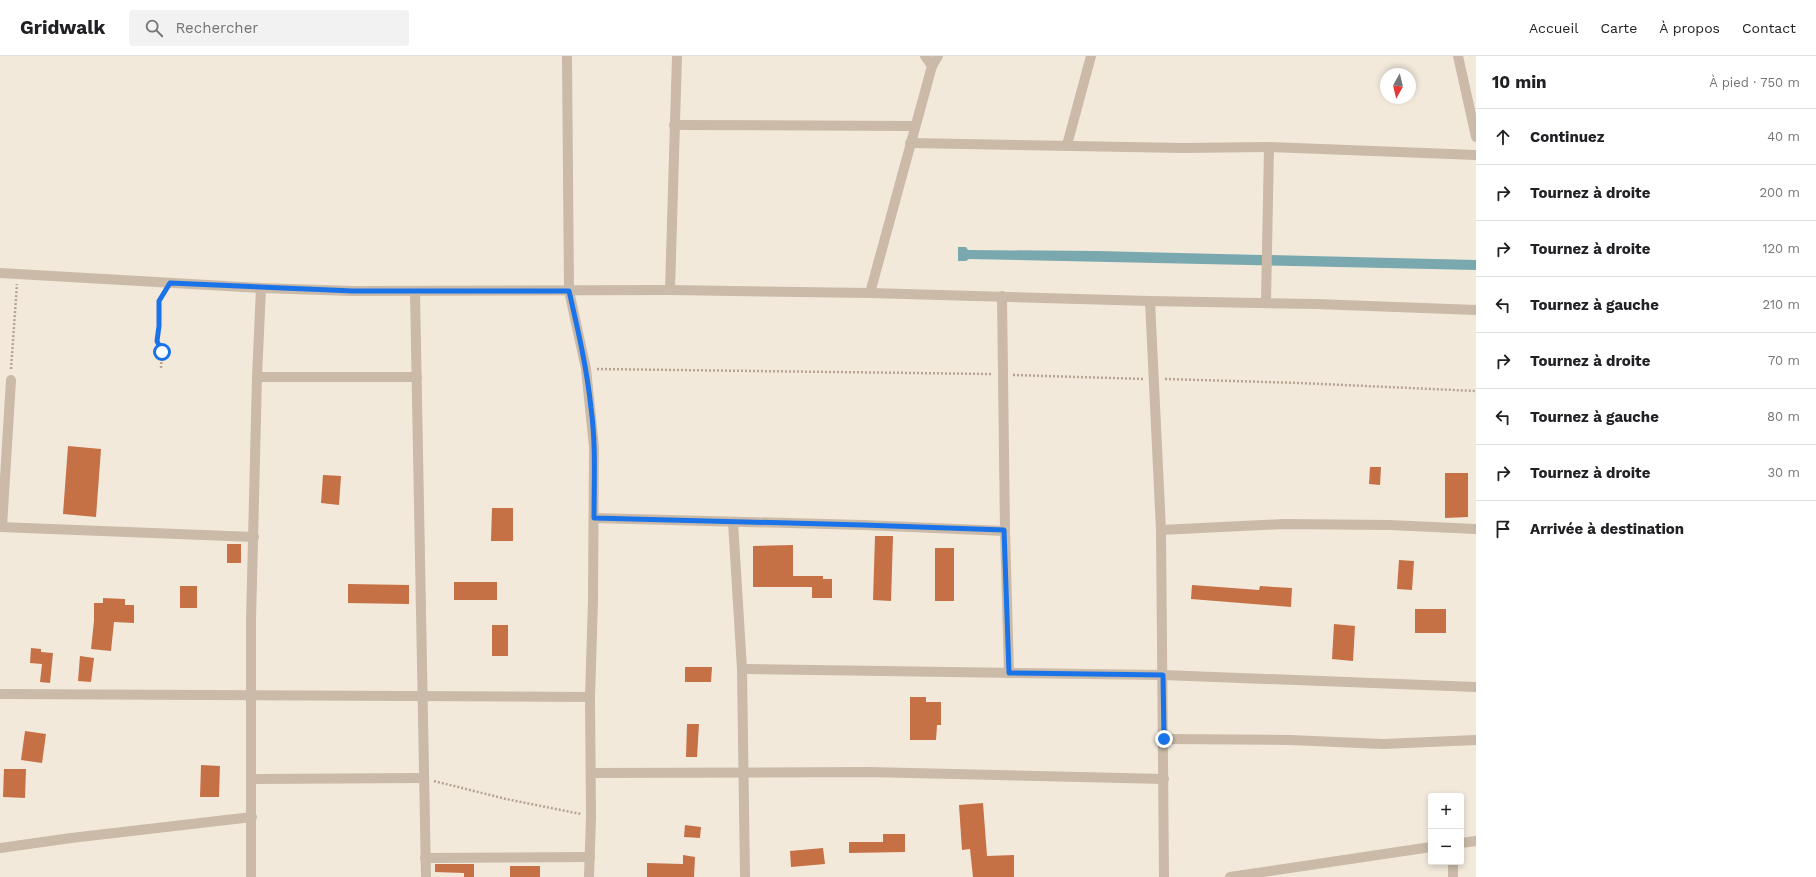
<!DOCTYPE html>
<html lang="fr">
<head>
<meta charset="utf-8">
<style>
  :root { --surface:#fff; --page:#f2f2f2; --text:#202124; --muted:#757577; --line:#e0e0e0 }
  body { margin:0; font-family:"Work Sans",sans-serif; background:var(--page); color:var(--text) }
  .controls { position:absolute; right:12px; bottom:12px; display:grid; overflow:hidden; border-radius:4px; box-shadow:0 2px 6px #0003 }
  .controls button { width:36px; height:36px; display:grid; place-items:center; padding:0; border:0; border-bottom:1px solid var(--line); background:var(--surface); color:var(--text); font:20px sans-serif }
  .compass { position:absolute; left:1380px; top:12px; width:36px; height:36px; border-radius:50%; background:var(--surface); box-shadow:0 2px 6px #0003; rotate:188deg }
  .stop { position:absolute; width:12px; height:12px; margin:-9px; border:3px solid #1a73e8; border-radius:50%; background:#fff }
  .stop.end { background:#1a73e8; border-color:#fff; box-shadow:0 1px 4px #0008 }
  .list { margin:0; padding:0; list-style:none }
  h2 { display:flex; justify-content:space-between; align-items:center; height:52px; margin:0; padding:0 16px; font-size:17px }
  h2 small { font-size:13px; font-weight:400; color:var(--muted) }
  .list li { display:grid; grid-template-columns:26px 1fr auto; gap:12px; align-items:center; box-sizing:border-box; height:56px; padding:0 16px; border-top:1px solid var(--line) }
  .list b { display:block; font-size:15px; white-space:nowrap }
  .list em { font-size:13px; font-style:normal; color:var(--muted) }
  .icon { flex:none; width:22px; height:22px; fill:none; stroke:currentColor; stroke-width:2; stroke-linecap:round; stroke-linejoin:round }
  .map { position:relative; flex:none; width:1476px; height:821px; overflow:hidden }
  header { display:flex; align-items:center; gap:24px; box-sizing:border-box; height:56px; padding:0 20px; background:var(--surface); border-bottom:1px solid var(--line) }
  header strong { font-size:19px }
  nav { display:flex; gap:22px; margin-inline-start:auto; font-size:14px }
  .search { width:280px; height:36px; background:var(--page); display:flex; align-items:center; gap:10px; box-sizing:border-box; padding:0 14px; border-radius:4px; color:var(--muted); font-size:15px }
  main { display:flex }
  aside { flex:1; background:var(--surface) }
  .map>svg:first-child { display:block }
</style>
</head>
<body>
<header>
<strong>Gridwalk</strong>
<div class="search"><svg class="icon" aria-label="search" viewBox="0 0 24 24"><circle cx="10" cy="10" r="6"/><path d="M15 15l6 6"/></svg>Rechercher</div>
<nav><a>Accueil</a><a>Carte</a><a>À propos</a><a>Contact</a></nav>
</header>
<main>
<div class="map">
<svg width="1476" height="821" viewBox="0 0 1476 821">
  <rect width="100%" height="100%" fill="#f2e9db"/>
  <!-- water -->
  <polygon fill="#7aa8af" points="958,191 966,191 968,194 1097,195 1476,204 1476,214 969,203 966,205 958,205"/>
  <!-- building -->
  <g fill="#c67045">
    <polygon points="68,390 101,393 96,461 63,458"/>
    <polygon points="1370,411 1381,411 1380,429 1369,428"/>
    <polygon points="1445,417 1468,417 1468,461 1445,462"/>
    <polygon points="323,419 341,420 339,449 321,447"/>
    <polygon points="492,452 513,452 513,485 491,485"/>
    <polygon points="875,480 893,480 891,545 873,544"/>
    <rect x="227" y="488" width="14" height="19"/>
    <polygon points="793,489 793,520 823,520 823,523 832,523 832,542 812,542 812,531 753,531 753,490"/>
    <rect x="935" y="492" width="19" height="53"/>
    <polygon points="1399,504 1414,505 1412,534 1397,533"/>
    <rect x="454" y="526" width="43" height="18"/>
    <polygon points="348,528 409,529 409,548 348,547"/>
    <polygon points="1192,529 1259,534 1260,530 1292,532 1291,551 1191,543"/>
    <rect x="180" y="530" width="17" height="22"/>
    <polygon points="103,542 125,543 125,549 134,549 134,567 114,566 111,595 91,593 94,565 94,547 103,547"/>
    <rect x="1415" y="553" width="31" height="24"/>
    <polygon points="1334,568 1355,570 1353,605 1332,603"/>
    <rect x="492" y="569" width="16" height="31"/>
    <polygon points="31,592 41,593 41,596 53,597 50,627 40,626 42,608 30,607"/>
    <polygon points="80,600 94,602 91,626 78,625"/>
    <polygon points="685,611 712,611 711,626 685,626"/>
    <polygon points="910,641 926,641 926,646 941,646 941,669 937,669 936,684 910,684"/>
    <polygon points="687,668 699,668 697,701 686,701"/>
    <polygon points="25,675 46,678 42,707 21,704"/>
    <polygon points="201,709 220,710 219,741 200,741"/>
    <polygon points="4,713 26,713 25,742 3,741"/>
    <polygon points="983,747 987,800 1014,799 1014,821 973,821 970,793 962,794 959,749"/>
    <polygon points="685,769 701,771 700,782 684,781"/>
    <polygon points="883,778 905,778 905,796 849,797 849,786 883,786"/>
    <polygon points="823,792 825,808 791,811 790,795"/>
    <polygon points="683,799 695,801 694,821 647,821 647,807 683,808"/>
    <polygon points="435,808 474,808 474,821 464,821 464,817 435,816"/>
    <rect x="510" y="810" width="30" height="11"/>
  </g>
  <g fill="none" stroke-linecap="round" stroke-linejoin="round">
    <!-- path -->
    <g stroke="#b6a491" stroke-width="2.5" stroke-dasharray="2 2" stroke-linecap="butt">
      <polyline points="161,312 162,296 157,285 159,270 159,245 164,238"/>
      <polyline points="11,313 17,228"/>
      <polyline points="597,313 992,318"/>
      <polyline points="1013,319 1144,323"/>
      <polyline points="1165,323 1300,327 1476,335"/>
      <polyline points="434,725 506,743 581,758"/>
    </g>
    <!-- street -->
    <g stroke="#cabaa7" stroke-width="10">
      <polyline points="567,0 569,235 586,313 594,391 593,544 590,641 591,761 589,821"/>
      <polyline points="1458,0 1476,81"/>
      <polyline points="932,10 938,0"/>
      <polyline points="674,69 915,70"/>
      <polyline points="910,87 1183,92 1269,91 1476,99"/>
      <polyline points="1067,89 1091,0"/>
      <polyline points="0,217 261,232 353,235 670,234 870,237 1150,245 1316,248 1476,254"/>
      <polyline points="670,234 677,0"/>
      <polyline points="415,236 426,821"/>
      <polyline points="870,237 932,10 925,0"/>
      <polyline points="1002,240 1005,475 1009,617"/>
      <polyline points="1150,245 1161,474 1164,821"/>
      <polyline points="1266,246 1269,91"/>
      <polyline points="257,321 417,321"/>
      <polyline points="594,462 863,469 1005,475"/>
      <polyline points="733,466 742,613 745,821"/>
      <polyline points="0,471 254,481"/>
      <polyline points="2,471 11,324"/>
      <polyline points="1161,474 1283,468 1389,469 1476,473"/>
      <polyline points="742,613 1163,619 1476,631"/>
      <polyline points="0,638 590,641"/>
      <polyline points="1164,683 1290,684 1383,688 1476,684"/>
      <polyline points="591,717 868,716 1164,723"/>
      <polyline points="252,723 424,722"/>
      <polyline points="1461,787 1476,785"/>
      <polyline points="0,792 71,782 252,761"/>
      <polyline points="425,802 590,801"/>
      <polyline points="1453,806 1453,821"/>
      <polyline points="251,821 251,565 257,321 261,232"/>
      <polyline points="1230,821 1431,791"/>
    </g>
  </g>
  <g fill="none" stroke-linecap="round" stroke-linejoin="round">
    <!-- route -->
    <path stroke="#1a73e8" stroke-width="5" d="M162,296L157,285L159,270V245L170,227L353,235H569C578,274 587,313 591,352C596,388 594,425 594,462L863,469L1004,474L1009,617L1163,619L1164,683"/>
  </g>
</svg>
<div class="controls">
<button>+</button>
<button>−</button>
</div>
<svg class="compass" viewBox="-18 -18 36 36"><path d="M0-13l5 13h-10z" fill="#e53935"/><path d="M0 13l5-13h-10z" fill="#757577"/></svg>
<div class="stop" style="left:162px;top:296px"></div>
<div class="stop end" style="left:1164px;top:683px"></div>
</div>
<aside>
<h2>10 min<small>À pied · 750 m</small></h2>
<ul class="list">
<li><svg class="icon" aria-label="ahead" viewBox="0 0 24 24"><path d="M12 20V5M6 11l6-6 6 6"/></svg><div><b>Continuez</b></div><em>40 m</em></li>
<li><svg class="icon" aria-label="right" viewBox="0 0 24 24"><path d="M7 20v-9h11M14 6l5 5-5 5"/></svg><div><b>Tournez à droite</b></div><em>200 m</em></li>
<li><svg class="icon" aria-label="right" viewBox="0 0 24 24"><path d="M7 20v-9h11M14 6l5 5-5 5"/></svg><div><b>Tournez à droite</b></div><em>120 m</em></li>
<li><svg class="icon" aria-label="left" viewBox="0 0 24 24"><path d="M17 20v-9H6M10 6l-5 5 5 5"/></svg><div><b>Tournez à gauche</b></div><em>210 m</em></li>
<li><svg class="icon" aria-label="right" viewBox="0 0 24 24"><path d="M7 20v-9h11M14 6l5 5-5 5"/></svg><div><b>Tournez à droite</b></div><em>70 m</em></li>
<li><svg class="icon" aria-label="left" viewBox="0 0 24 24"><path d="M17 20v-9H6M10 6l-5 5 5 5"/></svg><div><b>Tournez à gauche</b></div><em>80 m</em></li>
<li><svg class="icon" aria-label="right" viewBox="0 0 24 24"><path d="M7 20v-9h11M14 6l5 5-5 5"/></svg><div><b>Tournez à droite</b></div><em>30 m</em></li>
<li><svg class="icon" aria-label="arrive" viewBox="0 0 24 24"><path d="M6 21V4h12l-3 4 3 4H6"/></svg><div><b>Arrivée à destination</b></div></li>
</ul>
</aside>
</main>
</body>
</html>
